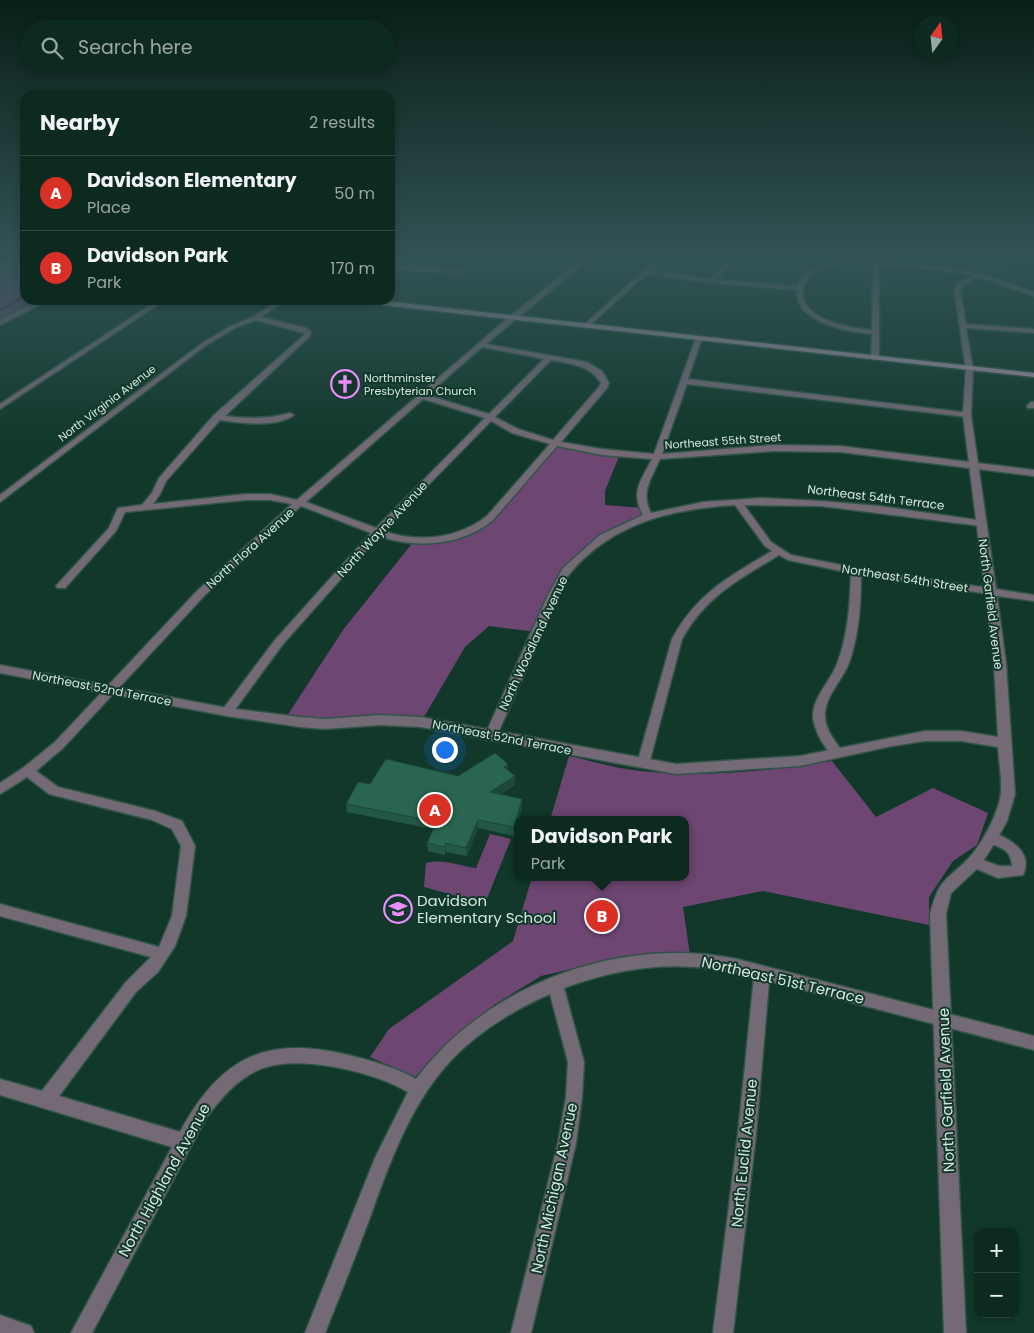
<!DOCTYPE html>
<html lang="en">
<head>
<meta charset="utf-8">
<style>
  :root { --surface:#0d2a20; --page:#1b362d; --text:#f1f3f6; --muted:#9aa7a5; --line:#2d463e; --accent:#d93025 }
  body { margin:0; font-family:Poppins,sans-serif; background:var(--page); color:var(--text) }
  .controls { position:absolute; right:15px; bottom:15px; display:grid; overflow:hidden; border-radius:10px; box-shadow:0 2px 8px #0003 }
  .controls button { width:45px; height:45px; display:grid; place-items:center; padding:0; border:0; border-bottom:1px solid var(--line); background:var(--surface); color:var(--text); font:25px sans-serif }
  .compass { position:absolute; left:914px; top:15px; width:45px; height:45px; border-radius:50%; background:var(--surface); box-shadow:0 2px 8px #0003; rotate:15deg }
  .you { position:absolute; left:444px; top:749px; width:18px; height:18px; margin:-12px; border:4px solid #fff; border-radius:50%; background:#1a73e8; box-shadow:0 0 0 8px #1a73e833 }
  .badge { display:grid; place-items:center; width:32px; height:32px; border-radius:50%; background:var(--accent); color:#fff; font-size:16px; font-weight:700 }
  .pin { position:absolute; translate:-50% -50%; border:2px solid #fff; box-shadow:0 1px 5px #0006 }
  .popup { position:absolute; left:514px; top:816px; width:175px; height:65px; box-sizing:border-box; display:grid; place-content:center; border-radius:10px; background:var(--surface); filter:drop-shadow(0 1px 4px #0005); font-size:16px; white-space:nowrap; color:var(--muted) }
  .popup b { font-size:19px; color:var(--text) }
  .popup::after { content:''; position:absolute; left:50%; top:100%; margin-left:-10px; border:10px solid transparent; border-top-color:var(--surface) }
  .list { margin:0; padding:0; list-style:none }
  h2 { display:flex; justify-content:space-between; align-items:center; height:65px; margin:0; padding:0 20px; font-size:21px }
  h2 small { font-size:16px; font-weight:400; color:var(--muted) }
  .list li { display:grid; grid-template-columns:32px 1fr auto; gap:15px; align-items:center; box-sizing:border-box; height:75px; padding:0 20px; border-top:1px solid var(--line) }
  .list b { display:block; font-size:19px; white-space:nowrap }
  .list p { margin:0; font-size:16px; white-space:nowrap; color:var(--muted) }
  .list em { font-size:16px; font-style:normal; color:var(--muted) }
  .icon { flex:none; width:28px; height:28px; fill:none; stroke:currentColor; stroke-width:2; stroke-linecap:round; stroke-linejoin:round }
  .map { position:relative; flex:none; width:1034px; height:1333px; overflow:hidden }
  .search { position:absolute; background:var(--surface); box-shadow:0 2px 8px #0003; left:20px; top:20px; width:375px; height:55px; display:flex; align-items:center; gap:12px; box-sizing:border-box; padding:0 18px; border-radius:28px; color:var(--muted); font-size:19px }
  .panel { position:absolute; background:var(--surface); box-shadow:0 2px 8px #0003; left:20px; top:90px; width:375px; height:215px; border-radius:15px }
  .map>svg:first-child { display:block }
</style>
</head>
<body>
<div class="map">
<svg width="1034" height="1333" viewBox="0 0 1034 1333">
  <rect width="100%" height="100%" fill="#11382b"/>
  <!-- green -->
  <g fill="#6d4672">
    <polygon points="0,264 25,266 25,300 41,300 0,321"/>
    <polygon points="555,443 620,454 605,491 605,505 644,508 649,517 630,523 566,571 537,632 489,626 465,647 421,722 285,719 343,630 414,541 472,531 494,513"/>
    <path d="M569,756C592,761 617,769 641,771C706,778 767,771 832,761L876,817L933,788L988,813L977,845L953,861L929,897V925L763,891L683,907L690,955L620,958L541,976L494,1005L447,1043L415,1077L370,1057L389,1029L513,941L532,877H686V820H550Z"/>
    <path d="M490,834L511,839L486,901L482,903L424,887L426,863C442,858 460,866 476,868Z"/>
  </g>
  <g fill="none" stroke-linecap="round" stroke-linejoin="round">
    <!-- stream -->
    <g stroke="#0a1913" stroke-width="1">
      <polyline points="1002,260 1034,271"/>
      <polyline points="0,310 25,296"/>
    </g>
    <defs>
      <g id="minor">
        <path d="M581,260H588L486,344L587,362L602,371L609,383L607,388L561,442L602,449L654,454L696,338L699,336L702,338L688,379L970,413L971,415L967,417L687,384L662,454L774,445L840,446L1034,470V476L840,452L774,451L660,459C651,479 640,493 651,513L703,502L761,498L821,501L879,506L984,521L986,523L981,526L821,506L744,505L771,542L791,555L871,571L989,588L994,591L989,594L861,575C861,604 859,635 849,663C842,681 825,696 825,715C825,731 836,741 843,753L841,756C828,760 813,728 813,716C813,697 830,682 837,664C848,635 850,604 851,573L788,560L779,555C739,579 705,597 682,639L649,764L647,767H639L637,764L672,639C697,593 729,577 772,551L765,546L735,505C672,509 614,522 571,572C559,586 553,607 546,623C530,661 514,698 497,735L495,738H487L485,735L547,597L563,568L600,535L643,515C630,492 641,481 652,459L602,455L557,446L493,520C462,546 417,549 379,536L283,644L231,715H223L221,712L223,709L275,640L371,533L301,506L205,595L63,748L36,771L58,787L155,811L182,821L195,846L186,916L175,946L158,972L136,992L59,1096L180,1132C220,1058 265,1035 348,1055C372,1061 395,1067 416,1079C487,984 621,935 737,959L1034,1036V1050L769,981L756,1134L733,1333H713L738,1134L754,977C688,959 628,964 564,988L584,1062L582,1097L576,1143L531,1333H511L558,1143L566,1097L568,1062L550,994C511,1011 473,1035 445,1067C408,1110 388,1167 369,1220C355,1258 340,1295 325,1333H305L375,1158L408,1092C373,1071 293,1052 256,1071C235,1081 220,1100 206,1118L92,1333H71L172,1147L0,1095V1079L42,1091L126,982L151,957L0,916V904L159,947L172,916L181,846L172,829L152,820L49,794L27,777L0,794V783L23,768L55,742L197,591L292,504L270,500H246L125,512L116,531L65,588H57L56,586L109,528L118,508L142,505L152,493L159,478L214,415L304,335V333L256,320L235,328L205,346L0,502V495L201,344L231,326L253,317L279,300H286L261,317L306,328L311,332L310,336L225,416C248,419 268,419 290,413L294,415C277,428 241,423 220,420L166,481L160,494L153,504L246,494H270L297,500L509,317ZM482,347L544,359L489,414L427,395ZM551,360C571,364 590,365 601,383L599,387L553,440L518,429L495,417ZM423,399L485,418L376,528L306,502ZM491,421L512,433L550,444L487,516C458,539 418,543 383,531Z"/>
        <path d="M655,260H661L650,271L710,279L729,260H735L716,280L797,286C810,255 853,260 879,260V261L959,269L981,274L1034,292V296L979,277L964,284L960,289L966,324L1034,329V333L966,328L973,368L966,370L954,289L960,282L973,276L938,270L879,265V358L875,360L871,358L872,334C847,332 794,322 797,290L711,283L646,274L588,327H584V325ZM856,263L873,264L872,330C851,328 821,323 807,306C804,302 802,297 803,292C804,267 836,263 856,263Z"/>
        <polygon points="390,265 462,270 465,272 462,274 390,269"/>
        <polygon points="158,300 165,300 0,409 0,404"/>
        <polygon points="1031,402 1034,402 1034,408 1028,408 1027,406"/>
        <path d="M991,832C1009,838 1034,852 1023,875L998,878L970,866L968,862L970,858L975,857L999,866H1012C1011,843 992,850 984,837L986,833Z"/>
        <polygon points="0,1315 31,1326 34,1333 0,1333"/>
      </g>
      <g id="tertiary">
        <polygon points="390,260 396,260 390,264"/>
        <polygon points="39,300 49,300 0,325 0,320"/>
        <path d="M966,366L973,368L971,415L996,589L1034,595V601L997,596L1006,664L1015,794L1007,821L996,841L980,866L951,893L946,914L966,1333H944L930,914C940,877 944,883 968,859C982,845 999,812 1001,793C1002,778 999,762 998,747L961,741H925L892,746L800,766L676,774L421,727L380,725L325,729L300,727L227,716L0,673V665L227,708L300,717L325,719L380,715L421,717L676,764L800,756L925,731H961L998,737L994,664L963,415Z"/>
      </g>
      <g id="secondary">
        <polygon points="0,260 25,262 25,266 0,264"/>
        <polygon points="350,300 374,300 1034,373 1034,377 354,302"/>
      </g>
    </defs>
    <!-- minor casing -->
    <use href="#minor" stroke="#305448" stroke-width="3"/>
    <!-- tertiary casing -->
    <use href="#tertiary" stroke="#305448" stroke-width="3"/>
    <!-- secondary casing -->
    <use href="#secondary" stroke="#305448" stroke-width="3"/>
    <!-- minor -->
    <use href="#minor" fill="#746a76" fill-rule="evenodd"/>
    <!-- tertiary -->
    <use href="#tertiary" fill="#746a76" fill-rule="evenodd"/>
    <!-- secondary -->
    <use href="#secondary" fill="#9b8a9d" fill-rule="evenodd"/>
  </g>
  <!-- wall -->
  <polygon fill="#235746" points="508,771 515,785 500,794 522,799 522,808 514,836 478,828 467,856 446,852 445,855 428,851 427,843 433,829 347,812 346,804 370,784"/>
  <!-- shaded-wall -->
  <g fill="#1d4739">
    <polygon points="508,764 508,772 504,767"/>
    <polygon points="515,776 515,785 490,801 490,792"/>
    <polygon points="522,799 522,808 514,836 514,827"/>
    <polygon points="478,820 478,828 467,856 466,848"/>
    <polygon points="446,843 446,852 445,855 445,847"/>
  </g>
  <!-- building -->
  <polygon fill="#296551" stroke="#1d4739" points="495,753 508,764 504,767 515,776 490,792 522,799 514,827 478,820 466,848 446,843 445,847 427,843 437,822 346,804 358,782 370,784 386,759 458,776"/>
  <!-- sky -->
  <linearGradient id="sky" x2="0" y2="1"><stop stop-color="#091f18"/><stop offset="0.58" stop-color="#325355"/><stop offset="1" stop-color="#325355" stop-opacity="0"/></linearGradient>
  <rect width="1034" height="447" fill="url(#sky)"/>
  <!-- icons -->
  <defs>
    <symbol id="church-ring" viewBox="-11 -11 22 22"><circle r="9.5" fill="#11382b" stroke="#ec8cfa" stroke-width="1.5"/><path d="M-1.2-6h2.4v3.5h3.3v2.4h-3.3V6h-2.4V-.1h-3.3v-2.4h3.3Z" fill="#ec8cfa"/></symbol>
    <symbol id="school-ring" viewBox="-11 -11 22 22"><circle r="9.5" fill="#11382b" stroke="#ec8cfa" stroke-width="1.5"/><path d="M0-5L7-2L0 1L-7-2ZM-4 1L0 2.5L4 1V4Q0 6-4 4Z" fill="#ec8cfa"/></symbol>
  </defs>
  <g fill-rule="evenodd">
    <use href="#church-ring" x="329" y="368" width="32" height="32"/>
    <use href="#school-ring" x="382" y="893" width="32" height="32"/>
  </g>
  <g text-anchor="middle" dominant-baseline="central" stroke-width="4" stroke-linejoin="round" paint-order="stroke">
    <!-- far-poi labels -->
    <g font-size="11" fill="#d4e8df" stroke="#11382b" text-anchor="start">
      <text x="364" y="378">Northminster<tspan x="364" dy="13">Presbyterian Church</tspan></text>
    </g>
    <!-- far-street labels -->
    <g font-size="11" fill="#d4e8df" stroke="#11382b">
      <text transform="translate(107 403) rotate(-37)">North Virginia Avenue</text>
      <text transform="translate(723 441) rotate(-4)">Northeast 55th Street</text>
    </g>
    <!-- street labels -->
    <g font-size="12" fill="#d4e8df" stroke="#11382b">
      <text transform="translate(876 497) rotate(7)">Northeast 54th Terrace</text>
      <text transform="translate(382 529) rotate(-47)">North Wayne Avenue</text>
      <text transform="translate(250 548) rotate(-42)">North Flora Avenue</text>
      <text transform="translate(905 578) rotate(9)">Northeast 54th Street</text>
      <text transform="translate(991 604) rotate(83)">North Garfield Avenue</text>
      <text transform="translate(533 643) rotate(-65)">North Woodland Avenue</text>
      <text transform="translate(102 688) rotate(11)">Northeast 52nd Terrace</text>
      <text transform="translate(502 737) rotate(11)">Northeast 52nd Terrace</text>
    </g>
    <!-- near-poi labels -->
    <g font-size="15" fill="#d4e8df" stroke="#11382b" text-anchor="start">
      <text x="417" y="900">Davidson<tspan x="417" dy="17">Elementary School</tspan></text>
    </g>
    <!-- near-street labels -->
    <g font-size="15" fill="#d4e8df" stroke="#11382b">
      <text transform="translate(783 980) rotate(13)">Northeast 51st Terrace</text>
      <text transform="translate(946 1090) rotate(-92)">North Garfield Avenue</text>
      <text transform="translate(744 1153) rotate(-84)">North Euclid Avenue</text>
      <text transform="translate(164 1180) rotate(-61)">North Highland Avenue</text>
      <text transform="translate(554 1188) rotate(-78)">North Michigan Avenue</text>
    </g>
  </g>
</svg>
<div class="controls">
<button>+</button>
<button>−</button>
</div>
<svg class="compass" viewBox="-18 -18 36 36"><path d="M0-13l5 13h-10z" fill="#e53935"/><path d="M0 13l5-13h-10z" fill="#9aa7a5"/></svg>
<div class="you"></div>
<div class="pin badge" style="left:435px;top:810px">A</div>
<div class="pin badge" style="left:602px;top:916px">B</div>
<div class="popup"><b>Davidson Park</b>Park</div>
<div class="search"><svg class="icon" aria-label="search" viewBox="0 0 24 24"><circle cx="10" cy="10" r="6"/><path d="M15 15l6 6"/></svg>Search here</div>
<section class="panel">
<h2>Nearby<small>2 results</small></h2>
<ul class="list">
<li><span class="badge">A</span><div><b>Davidson Elementary</b><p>Place</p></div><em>50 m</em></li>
<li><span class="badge">B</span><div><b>Davidson Park</b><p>Park</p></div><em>170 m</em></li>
</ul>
</section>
</div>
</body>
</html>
